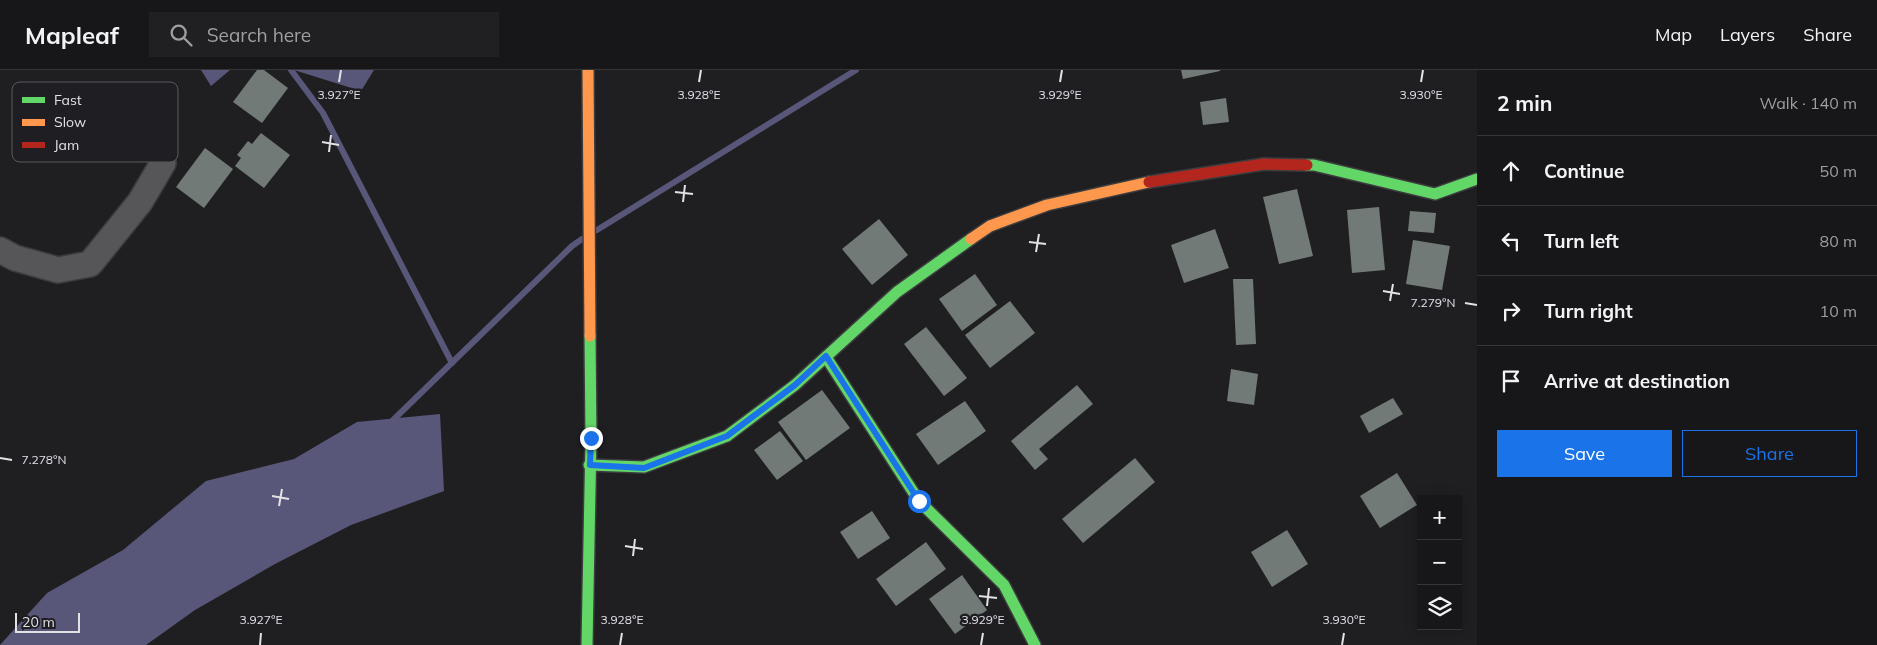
<!DOCTYPE html>
<html lang="en">
<head>
<meta charset="utf-8">
<style>
  :root { --surface:#17171a; --page:#202023; --text:#f1f3f6; --muted:#9e9fa2; --line:#363639; --accent:#1a73e8 }
  body { margin:0; font-family:Mulish,sans-serif; background:var(--page); color:var(--text) }
  .controls { position:absolute; right:15px; bottom:15px; display:grid; overflow:hidden; border-radius:0px; box-shadow:0 2px 12px #0003 }
  .controls button { width:45px; height:45px; display:grid; place-items:center; padding:0; border:0; border-bottom:1px solid var(--line); background:var(--surface); color:var(--text); font:25px sans-serif }
  .scale { position:absolute; left:15px; bottom:12px; width:65px; box-sizing:border-box; padding-left:5px; border:2px solid #e2e2e6; border-top:0; font-size:14px; line-height:18px; white-space:nowrap; color:#e2e2e6; -webkit-text-stroke:4px #1e1e23; paint-order:stroke }
  .stop { position:absolute; width:15px; height:15px; margin:-11px; border:4px solid #1a73e8; border-radius:50%; background:#fff }
  .stop.end { background:#1a73e8; border-color:#fff; box-shadow:0 1px 5px #0008 }
  .list { margin:0; padding:0; list-style:none }
  h2 { display:flex; justify-content:space-between; align-items:center; height:65px; margin:0; padding:0 20px; font-size:21px }
  h2 small { font-size:16px; font-weight:400; color:var(--muted) }
  .list li { display:grid; grid-template-columns:32px 1fr auto; gap:15px; align-items:center; box-sizing:border-box; height:70px; padding:0 20px; border-top:1px solid var(--line) }
  .list b { display:block; font-size:19px; white-space:nowrap }
  .list em { font-size:16px; font-style:normal; color:var(--muted) }
  .actions { display:flex; gap:10px; padding:15px 20px }
  .actions a { flex:1; padding:11px 0; border:1px solid var(--accent); border-radius:0px; text-align:center; font-size:18px; color:var(--accent) }
  .actions .main { background:var(--accent); color:#fff }
  .icon { flex:none; width:28px; height:28px; fill:none; stroke:currentColor; stroke-width:2; stroke-linecap:round; stroke-linejoin:round }
  .map { position:relative; flex:none; width:1477px; height:575px; overflow:hidden }
  header { display:flex; align-items:center; gap:30px; box-sizing:border-box; height:70px; padding:0 25px; background:var(--surface); border-bottom:1px solid var(--line) }
  header strong { font-size:24px }
  nav { display:flex; gap:28px; margin-inline-start:auto; font-size:18px }
  .search { width:350px; height:45px; background:var(--page); display:flex; align-items:center; gap:12px; box-sizing:border-box; padding:0 18px; border-radius:0px; color:var(--muted); font-size:19px }
  main { display:flex }
  aside { flex:1; background:var(--surface) }
  .map>svg:first-child { display:block }
</style>
</head>
<body>
<header>
<strong>Mapleaf</strong>
<div class="search"><svg class="icon" aria-label="search" viewBox="0 0 24 24"><circle cx="10" cy="10" r="6"/><path d="M15 15l6 6"/></svg>Search here</div>
<nav><a>Map</a><a>Layers</a><a>Share</a></nav>
</header>
<main>
<div class="map">
<svg width="1477" height="575" viewBox="0 0 1477 575">
  <rect width="100%" height="100%" fill="#1f1f22"/>
  <!-- water -->
  <g fill="#595779">
    <polygon points="201,0 230,0 211,16"/>
    <polygon points="294,0 374,0 361,21"/>
    <polygon points="440,344 444,421 351,455 275,494 195,540 146,575 0,575 47,523 123,480 206,411 294,389 357,352"/>
  </g>
  <g fill="none" stroke-linecap="round" stroke-linejoin="round">
    <!-- stream -->
    <g stroke="#595779" stroke-width="6">
      <polyline points="291,0 323,43 452,293"/>
      <polyline points="597,160 856,0"/>
      <polyline points="389,354 572,176 582,169"/>
    </g>
  </g>
  <!-- building -->
  <g fill="#727a77">
    <polygon points="257,0 264,0 288,18 262,53 233,32"/>
    <polygon points="1181,0 1220,0 1220,1 1183,9"/>
    <polygon points="1226,28 1229,52 1203,55 1200,32"/>
    <polygon points="261,63 290,85 264,118 235,96 241,88 237,85 248,71 252,74"/>
    <polygon points="205,78 233,99 204,138 176,117"/>
    <polygon points="1297,119 1313,186 1279,194 1263,127"/>
    <polygon points="1379,137 1385,200 1352,203 1347,140"/>
    <polygon points="1410,141 1436,143 1434,163 1408,161"/>
    <polygon points="879,149 908,185 872,215 842,179"/>
    <polygon points="1215,159 1229,198 1184,213 1171,175"/>
    <polygon points="1413,170 1450,176 1442,220 1406,214"/>
    <polygon points="975,204 997,235 962,261 939,229"/>
    <polygon points="1233,209 1253,209 1256,274 1236,275"/>
    <polygon points="1010,231 1035,263 990,298 965,265"/>
    <polygon points="926,257 967,308 944,326 904,274"/>
    <polygon points="1231,299 1258,304 1254,335 1227,331"/>
    <polygon points="1077,315 1093,334 1039,379 1048,389 1035,400 1011,371"/>
    <polygon points="822,320 850,358 806,390 778,352"/>
    <polygon points="1393,328 1403,344 1369,363 1360,346"/>
    <polygon points="965,331 986,361 938,395 916,364"/>
    <polygon points="780,361 803,391 777,410 754,380"/>
    <polygon points="1135,388 1155,412 1083,473 1062,449"/>
    <polygon points="1397,403 1417,435 1380,458 1360,426"/>
    <polygon points="872,441 890,468 858,489 840,462"/>
    <polygon points="1287,460 1308,494 1272,517 1251,482"/>
    <polygon points="926,472 946,499 896,536 876,509"/>
    <polygon points="962,505 987,540 955,564 929,529"/>
  </g>
  <g fill="none" stroke-linecap="round" stroke-linejoin="round">
    <defs>
      <polyline id="street" points="0,180 15,188 58,200 90,194 140,132 163,93"/>
      <g id="fast">
        <polyline points="1307,95 1314,95 1435,124 1477,109"/>
        <polyline points="826,287 919,431 1004,515 1035,575"/>
        <polyline points="589,395 644,397 727,366 795,315 897,222 971,169"/>
        <polyline points="587,575 591,368 590,266"/>
      </g>
      <g id="slow">
        <polyline points="588,0 590,266"/>
        <polyline points="971,169 990,156 1047,135 1149,112"/>
      </g>
      <polyline id="jam" points="1149,112 1264,94 1307,95"/>
    </defs>
    <!-- street casing -->
    <use href="#street" stroke="#3c3c3f" stroke-width="28"/>
    <!-- fast casing -->
    <use href="#fast" stroke="#3c3c3f" stroke-width="14"/>
    <!-- slow casing -->
    <use href="#slow" stroke="#3c3c3f" stroke-width="14"/>
    <!-- jam casing -->
    <use href="#jam" stroke="#3c3c3f" stroke-width="14"/>
    <!-- street -->
    <use href="#street" stroke="#565658" stroke-width="25"/>
    <!-- fast -->
    <use href="#fast" stroke="#63d668" stroke-width="11"/>
    <!-- slow -->
    <use href="#slow" stroke="#ff974d" stroke-width="11"/>
    <!-- jam -->
    <use href="#jam" stroke="#b3261e" stroke-width="11"/>
  </g>
  <g fill="none" stroke-linecap="round" stroke-linejoin="round">
    <!-- route -->
    <polyline stroke="#1a73e8" stroke-width="6" points="591,368 590,395 644,398 727,366 795,315 826,286 919,431"/>
  </g>
  <!-- ticks -->
  <path fill="none" stroke="#e2e2e6" stroke-width="2" d="M339,12L341,0M699,12L701,0M1060,12L1062,0M1421,12L1423,0M322,72L339,75M329,82L331,65M675,122L693,124M683,132L685,115M1029,172L1046,174M1036,182L1039,164M1383,221L1400,224M1390,231L1393,214M1465,233L1477,235M0,388L12,390M272,426L289,429M279,436L282,419M625,476L643,479M633,486L635,469M979,526L997,528M987,536L989,518M260,575L261,563M620,575L622,563M981,575L983,563M1342,575L1344,563"/>
  <!-- legend -->
  <rect x="12" y="12" width="166" height="80" rx="8" fill="#1e1e23" stroke="#59595e" stroke-width="1"/>
  <rect x="22" y="27" width="23" height="6" fill="#63d668"/>
  <rect x="22" y="49" width="23" height="7" fill="#ff974d"/>
  <rect x="22" y="72" width="23" height="6" fill="#b3261e"/>
  <g font-size="14" fill="#e2e2e6">
    <text x="54" y="35">Fast</text>
    <text x="54" y="57">Slow</text>
    <text x="54" y="80">Jam</text>
  </g>
  <g font-size="12" text-anchor="middle" fill="#e2e2e6" stroke="#1e1e23" stroke-width="5" stroke-linejoin="round" paint-order="stroke">
    <text x="339" y="29">3.927°E</text>
    <text x="699" y="29">3.928°E</text>
    <text x="1060" y="29">3.929°E</text>
    <text x="1421" y="29">3.930°E</text>
    <text x="1433" y="237">7.279°N</text>
    <text x="44" y="394">7.278°N</text>
    <text x="261" y="554">3.927°E</text>
    <text x="622" y="554">3.928°E</text>
    <text x="983" y="554">3.929°E</text>
    <text x="1344" y="554">3.930°E</text>
  </g>
</svg>
<div class="controls">
<button>+</button>
<button>−</button>
<button><svg class="icon" aria-label="layers" viewBox="0 0 24 24"><path d="M12 4l9 5-9 5-9-5zM3 14l9 5 9-5"/></svg></button>
</div>
<div class="scale">20 m</div>
<div class="stop" style="left:919px;top:431px"></div>
<div class="stop end" style="left:591px;top:368px"></div>
</div>
<aside>
<h2>2 min<small>Walk · 140 m</small></h2>
<ul class="list">
<li><svg class="icon" aria-label="ahead" viewBox="0 0 24 24"><path d="M12 20V5M6 11l6-6 6 6"/></svg><div><b>Continue</b></div><em>50 m</em></li>
<li><svg class="icon" aria-label="left" viewBox="0 0 24 24"><path d="M17 20v-9H6M10 6l-5 5 5 5"/></svg><div><b>Turn left</b></div><em>80 m</em></li>
<li><svg class="icon" aria-label="right" viewBox="0 0 24 24"><path d="M7 20v-9h11M14 6l5 5-5 5"/></svg><div><b>Turn right</b></div><em>10 m</em></li>
<li><svg class="icon" aria-label="arrive" viewBox="0 0 24 24"><path d="M6 21V4h12l-3 4 3 4H6"/></svg><div><b>Arrive at destination</b></div></li>
</ul>
<div class="actions"><a class="main">Save</a><a>Share</a></div>
</aside>
</main>
</body>
</html>
